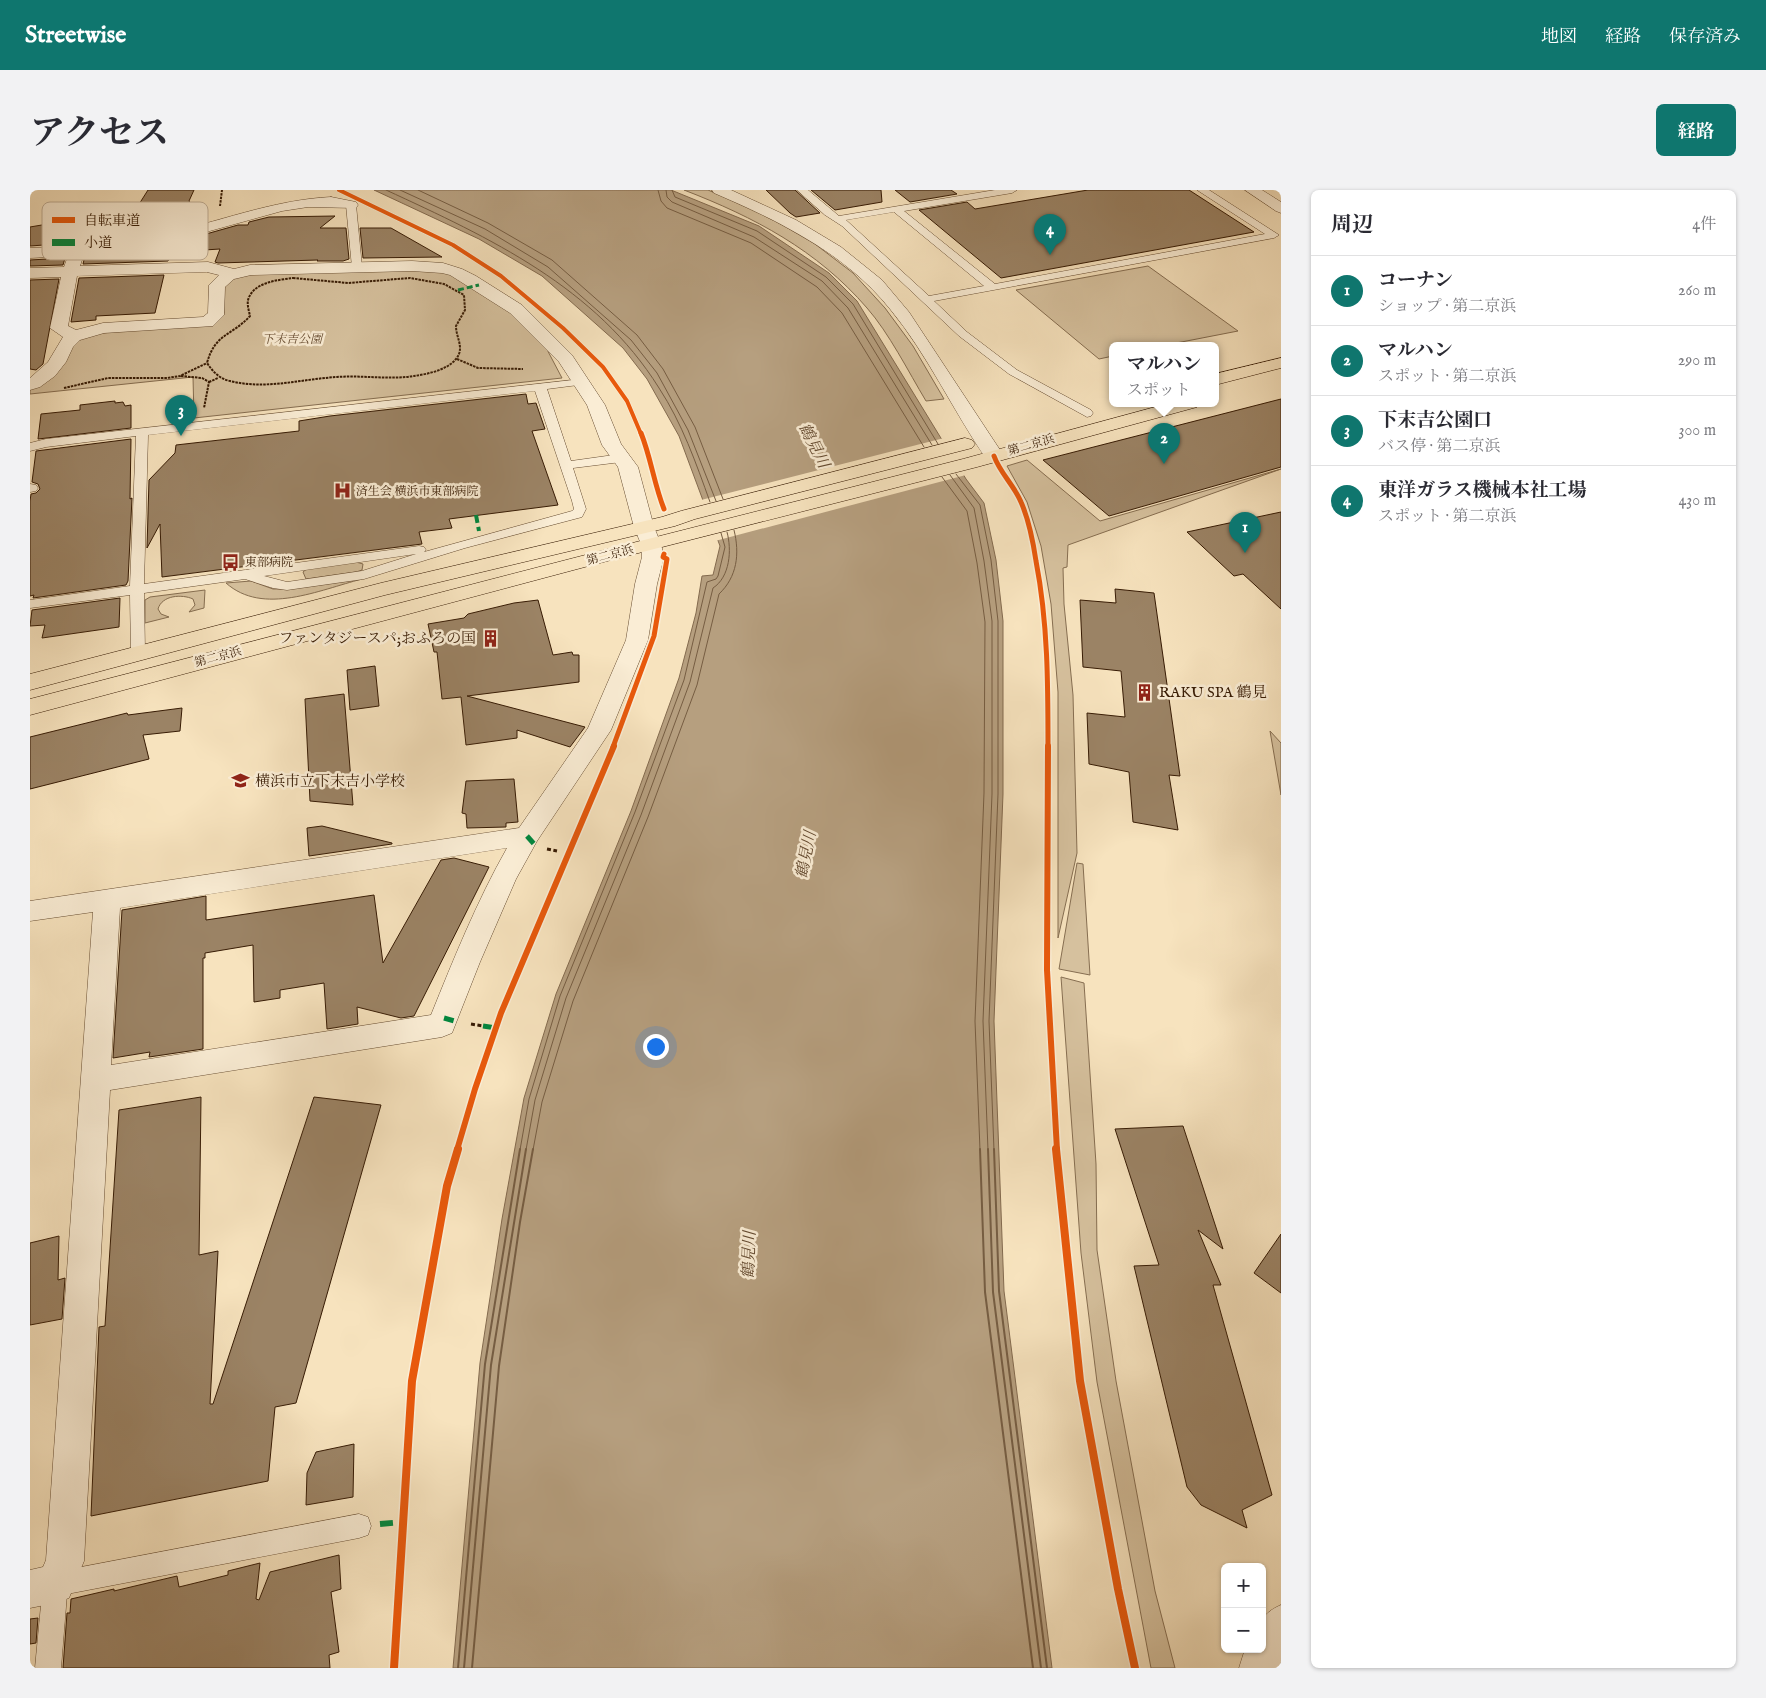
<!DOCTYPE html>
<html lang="ja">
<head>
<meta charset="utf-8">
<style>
  :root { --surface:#fff; --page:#f2f2f3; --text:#2b2b33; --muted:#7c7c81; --line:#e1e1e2; --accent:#0f766e }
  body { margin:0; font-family:"IM FELL English","Noto Serif JP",serif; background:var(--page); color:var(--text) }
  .controls { position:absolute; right:15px; bottom:15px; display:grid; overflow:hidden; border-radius:8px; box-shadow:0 1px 4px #0004 }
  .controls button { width:45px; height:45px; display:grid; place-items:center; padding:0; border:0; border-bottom:1px solid var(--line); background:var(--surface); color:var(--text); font:25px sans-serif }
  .you { position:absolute; left:625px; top:856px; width:18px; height:18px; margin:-12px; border:4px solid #fff; border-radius:50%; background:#1a73e8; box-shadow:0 0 0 8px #1a73e833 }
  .badge { display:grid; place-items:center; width:32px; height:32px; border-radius:50%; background:var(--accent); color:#fff; font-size:16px; font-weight:700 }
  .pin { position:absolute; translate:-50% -41px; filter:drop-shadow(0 1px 2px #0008) }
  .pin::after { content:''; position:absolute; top:26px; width:18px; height:15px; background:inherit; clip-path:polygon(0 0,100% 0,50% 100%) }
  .popup { position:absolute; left:1079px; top:152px; width:110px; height:65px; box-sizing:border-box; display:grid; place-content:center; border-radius:8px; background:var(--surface); filter:drop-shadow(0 1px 4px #0005); font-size:16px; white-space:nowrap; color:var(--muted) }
  .popup b { font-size:19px; color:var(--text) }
  .popup::after { content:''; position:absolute; left:50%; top:100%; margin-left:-10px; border:10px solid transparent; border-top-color:var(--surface) }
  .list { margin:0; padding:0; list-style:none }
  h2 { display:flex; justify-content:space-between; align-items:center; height:65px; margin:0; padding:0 20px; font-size:21px }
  h2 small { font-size:16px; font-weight:400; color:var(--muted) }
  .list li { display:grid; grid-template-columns:32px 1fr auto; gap:15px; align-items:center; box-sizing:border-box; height:70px; padding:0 20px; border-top:1px solid var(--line) }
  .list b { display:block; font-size:19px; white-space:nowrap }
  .list p { margin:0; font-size:16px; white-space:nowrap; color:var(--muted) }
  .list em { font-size:16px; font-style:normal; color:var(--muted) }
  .map { position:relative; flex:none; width:1251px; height:1478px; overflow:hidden; border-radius:8px }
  header { display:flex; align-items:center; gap:30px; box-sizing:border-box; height:70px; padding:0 25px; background:var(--accent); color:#fff }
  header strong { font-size:24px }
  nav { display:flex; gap:28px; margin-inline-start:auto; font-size:18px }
  .intro { display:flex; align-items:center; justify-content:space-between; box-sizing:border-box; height:120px; padding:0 30px }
  h1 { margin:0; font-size:35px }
  .button { padding:12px 22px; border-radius:8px; background:var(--accent); color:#fff; font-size:18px; font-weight:700 }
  main { display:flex; gap:30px; padding:0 30px }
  aside { flex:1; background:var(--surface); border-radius:8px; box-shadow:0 1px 4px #0004 }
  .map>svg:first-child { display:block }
</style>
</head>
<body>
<header>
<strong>Streetwise</strong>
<nav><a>地図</a><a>経路</a><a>保存済み</a></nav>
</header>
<div class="intro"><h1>アクセス</h1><a class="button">経路</a></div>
<main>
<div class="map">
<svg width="1251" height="1478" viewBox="0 0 1251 1478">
  <rect width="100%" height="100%" fill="#f7e3be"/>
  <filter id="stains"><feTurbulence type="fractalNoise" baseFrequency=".004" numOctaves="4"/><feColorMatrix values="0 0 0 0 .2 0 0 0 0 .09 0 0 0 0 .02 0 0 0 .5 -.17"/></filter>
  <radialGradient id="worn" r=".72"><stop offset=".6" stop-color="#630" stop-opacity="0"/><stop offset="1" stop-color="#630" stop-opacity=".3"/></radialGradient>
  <!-- green -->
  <g fill="#d6c19e" stroke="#866e51">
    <path d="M654,0H678L737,26L785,54L823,83L855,118L883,156L914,209L896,211C878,181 859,143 837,118C787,60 724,27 654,0Z"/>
    <polygon points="1118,76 1208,141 1136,155 1083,155 1083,166 1069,169 986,100"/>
    <polygon points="381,78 424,83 480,120 512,150 532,188 164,228 163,187 0,204 0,198 38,158 59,144 181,134 190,129 194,123 192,98 194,95 212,84"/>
    <polygon points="997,270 1070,331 1251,279 1038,355 1037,377 1033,378 1034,414 1043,505 1047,663 1028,748 1028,502 1021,414 1011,356 997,312 977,276"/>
    <polygon points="326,372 333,374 332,380 326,382 276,389 273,382 279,377"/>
    <path d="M332,389C289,400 233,426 196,393L221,391L243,399H260Z"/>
    <path d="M175,400L174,418L159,422L165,415L163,409C152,404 132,405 128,419L131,424L139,427L115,433V410L120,407Z"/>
    <polygon points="1240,541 1251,553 1251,605"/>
    <polygon points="1047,673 1053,674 1060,785 1029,779"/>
    <polygon points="1031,787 1054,793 1066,974 1067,1060 1086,1191 1125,1401 1145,1478 1121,1478 1067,1192 1051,1063"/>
  </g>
  <!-- water -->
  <polygon fill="#b69f7f" stroke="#836a4e" points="344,0 641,0 729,36 799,83 827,111 936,289 954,313 966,370 973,431 973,604 964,831 974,1101 1022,1478 423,1478 450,1173 472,1029 494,908 526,804 601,621 649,488 666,423 672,386 683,385 690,356 649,246 617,189 593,158 512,86 449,49"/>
  <!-- pier -->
  <polygon fill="#f7e3be" points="914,248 936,285 685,351 671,310"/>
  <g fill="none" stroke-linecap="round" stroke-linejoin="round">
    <!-- shore-far1 -->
    <g stroke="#765d42" stroke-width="1">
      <path d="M356,0C460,48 566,97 629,198C652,233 666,273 680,312"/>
      <polyline points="370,0 455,39 518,77 601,150 627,183 658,240 686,311"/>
      <polyline points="388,0 458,33 522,70 607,145 633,179 665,237 693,309"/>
      <polyline points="628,0 631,11 637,18 721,53 787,97 812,123 894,257"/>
      <polyline points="636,0 637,7 642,12 724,47 792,91 818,118 902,255"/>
      <polyline points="642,0 645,7 727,41 796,87 823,114 908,254"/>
      <polyline points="926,284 950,315 961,370 968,431 968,604 959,831 964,960"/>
      <polyline points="920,285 944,318 954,371 962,431 962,604 953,831 958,960"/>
      <polyline points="912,287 937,321 947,373 955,432 954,603 945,831 950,960"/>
      <polyline points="490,960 499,909 530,806 605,622 654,490 677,392 686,389 688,386 695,357 691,343"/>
      <path d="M496,960L505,910L536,808L611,625L660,492L683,398C700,387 702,360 697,342"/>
      <path d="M503,960L512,912L543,811L618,627L667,495L689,404C707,387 710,364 704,340"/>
    </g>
    <!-- shore -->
    <g stroke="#765d42" stroke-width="2">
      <polyline points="950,959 955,1102 1003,1478"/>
      <polyline points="958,959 963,1102 1011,1478"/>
      <polyline points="964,959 969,1101 1017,1478"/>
      <polyline points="428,1478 455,1174 490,959"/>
      <polyline points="434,1478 461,1175 496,959"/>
      <polyline points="442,1478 469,1176 490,1032 503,959"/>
    </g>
  </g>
  <!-- building -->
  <g fill="#9b8365" stroke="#371b04">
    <polygon points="118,0 164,0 159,11 172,32 97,49 0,56 0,37 106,19"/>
    <polygon points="736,0 765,0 790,23 766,27 760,23"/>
    <polygon points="781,0 851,0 852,12 805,20"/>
    <polygon points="865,0 921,0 927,4 880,12"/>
    <polygon points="1058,0 1159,0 1224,42 971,88 889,20 937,12 945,19"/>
    <polygon points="305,26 290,38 316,38 319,69 313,71 287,71 288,70 188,73 185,72 190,59 143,62 138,71 53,74 55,66 130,57 208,35 218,35 219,32 239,27"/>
    <polygon points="330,38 361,38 412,67 333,68"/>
    <polygon points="35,68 33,75 0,76 0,70"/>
    <polygon points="134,85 125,123 66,126 66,130 41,132 49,88"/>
    <polygon points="29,89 13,174 6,180 0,179 0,90"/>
    <polygon points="496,204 498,214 506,213 515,239 502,241 528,315 419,329 422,338 389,342 392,354 132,387 130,334 117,358 119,290 145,263 146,255 269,241 269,231 300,226"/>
    <polygon points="1251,209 1251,277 1079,326 1013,270"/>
    <polygon points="85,211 85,213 93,212 95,216 101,215 101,238 8,249 11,224 50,220 50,215"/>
    <polygon points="101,249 100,309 102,308 98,391 96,395 3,408 4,405 0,406 0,311 1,304 6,303 10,299 8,294 2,292 6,261"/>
    <polygon points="1251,322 1251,419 1213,384 1204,386 1157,342"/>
    <polygon points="1085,399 1124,403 1150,586 1139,585 1148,640 1103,632 1099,582 1059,574 1057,523 1095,527 1091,481 1053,477 1050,410 1086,413"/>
    <polygon points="90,408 89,437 12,448 15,435 0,436 2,420"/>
    <polygon points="508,410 523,465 542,462 543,465 549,465 549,492 437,506 555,537 540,557 487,540 487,548 436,555 431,507 412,509 407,462 404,462 398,434 434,428 438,424 484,413"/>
    <polygon points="345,476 349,516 320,520 317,480"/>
    <polygon points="314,504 323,615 280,611 275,509"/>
    <polygon points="152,518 150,541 113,545 119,569 0,599 0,547 97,523 98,525"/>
    <polygon points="484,589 488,632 476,633 476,637 437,638 436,624 432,623 436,591"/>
    <polygon points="292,636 362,653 362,654 279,666 277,638"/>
    <polygon points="424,668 459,677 384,826 371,828 327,817 328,834 297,839 294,793 250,800 250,808 224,812 223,755 175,763 175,768 173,768 173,859 119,867 120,862 83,868 92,720 176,706 176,730 344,705 353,773 411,670"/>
    <polygon points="171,907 169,1065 188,1061 180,1214 183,1214 284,907 351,915 266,1213 245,1217 238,1291 61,1326 69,1137 75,1136 89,920"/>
    <polygon points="1153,936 1193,1059 1168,1040 1191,1095 1183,1095 1242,1305 1212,1320 1217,1338 1171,1315 1157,1297 1104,1076 1129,1075 1085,939"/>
    <polygon points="1251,1044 1251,1103 1224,1083"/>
    <polygon points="29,1046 28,1090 35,1088 32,1129 0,1135 0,1053"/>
    <polygon points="324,1254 323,1307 276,1315 277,1283 286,1262"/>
    <polygon points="309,1365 311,1399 301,1402 309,1462 299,1465 300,1478 33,1478 37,1423 40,1423 41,1409 84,1399 84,1401 147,1386 149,1397 198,1385 198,1381 230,1373 226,1409 229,1410 240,1382"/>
    <polygon points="8,1428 6,1453 0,1454 0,1429"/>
  </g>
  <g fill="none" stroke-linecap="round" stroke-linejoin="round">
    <defs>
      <g id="service">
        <path d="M767,0H778L809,26L965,0H987L982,3L874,21L965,94L1235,44L1167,0H1179L1249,45L1244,48L904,111L937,142L987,180L1061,220L1063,223L1061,226L1057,227L979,184L929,146L812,36L795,25ZM864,22L954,96L899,106L816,30Z"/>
        <polygon points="321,12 326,15 332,77 327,80 322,77 316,15"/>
        <path d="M552,189L556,190L558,192L556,194L517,199L541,271L591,264L597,268L591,272L543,278L556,319L552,327L435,358L334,389L257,400L243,398L215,389L114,403L115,463L113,466H103L101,463L100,405L0,418V410L100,396L106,246L16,257L0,261V253L16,249ZM505,201L542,311L544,319L542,321L394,362L396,360L394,357L389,356L114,394L118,245ZM386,364L332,381L257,392L234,386Z"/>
        <polygon points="0,294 6,295 8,298 6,301 0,302"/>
        <polygon points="329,1324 338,1327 341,1336 338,1345 329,1348 37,1404 31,1478 5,1478 13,1394 16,1385 25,1382"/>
      </g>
      <path id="minor" d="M301,7L326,12L328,15L326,18L278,17L252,21L129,55L54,64L50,76L178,72L204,79L220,75L382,71L413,73L432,79L446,86L492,115L542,165L575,215L591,254L608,277L624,337L631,354L634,367L627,394L618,450L581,540L507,651L486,689L450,772L422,843L412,847L80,900L54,1371L39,1408L25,1413L0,1418V1380L13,1377L16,1370L63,722L0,731V711L489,638L558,538L596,450L605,394L612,367L611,354L604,337L588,277L572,255L557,215L529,172L480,123L420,85L412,83L382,81L221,85L204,89L195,97L194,125L183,136L74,143L50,150L43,157L36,172L25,186L10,197L0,200V188L18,172L33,147L20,138L31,87L0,88V78L34,77L38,66L0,68V58C43,56 87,54 129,45C187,33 241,10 301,7ZM177,82L189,85L179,95L178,123L173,127L73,133L46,140L38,136L47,86ZM477,658C447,711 424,768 401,825L81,875L90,718Z"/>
      <g id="tertiary">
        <path d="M682,0H701L766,30L811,57L852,90L879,122L974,266L971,270L964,272L957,270C923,221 898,165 860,119C815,63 749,31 684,3Z"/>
        <polygon points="1215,0 1232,0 1251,12 1251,23 1246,21"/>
        <path d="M1251,1415V1472L1249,1478H1209L1215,1459H1232C1232,1435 1226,1426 1251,1415Z"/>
      </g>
      <g id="trunk">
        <polygon points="1251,168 1251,178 1185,195 1185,184"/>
        <polygon points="1140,213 1169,213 1167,217 947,277 581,370 0,525 0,509 567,362 933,269"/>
        <polygon points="935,248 942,250 945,254 942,258 665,329 645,336 355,405 0,500 0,484 351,393 632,327 651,321"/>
      </g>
    </defs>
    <!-- service casing -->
    <use href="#service" stroke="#674d32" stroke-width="1"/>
    <!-- minor casing -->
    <use href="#minor" stroke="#674d32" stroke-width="1"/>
    <!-- tertiary casing -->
    <use href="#tertiary" stroke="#674d32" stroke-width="1"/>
    <!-- trunk casing -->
    <use href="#trunk" stroke="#371b04" stroke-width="1"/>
    <!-- path-far1 -->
    <g stroke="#371b04" stroke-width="2" stroke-dasharray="2.5 1" stroke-linecap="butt">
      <polyline points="190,16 192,0"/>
      <path d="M263,88L318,93L380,88L414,94L434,105L435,120L426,136C426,148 435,158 426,169C417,180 398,184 384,186C359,190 333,185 307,187C271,189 236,200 200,191C190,189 183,182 177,173C185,143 202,146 220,126C219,121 217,115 218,110C223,92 248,90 263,88Z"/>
      <polyline points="427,169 448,178 493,179"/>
      <polyline points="151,186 172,188 179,192 174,218"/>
      <polyline points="179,192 188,188"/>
      <polyline points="34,198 78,188 137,188 150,186 177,173"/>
    </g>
    <!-- path -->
    <g stroke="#371b04" stroke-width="3" stroke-dasharray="4 2.5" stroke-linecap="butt">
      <polyline points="517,659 527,661"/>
      <polyline points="441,834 453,836"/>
    </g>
    <!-- service -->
    <use href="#service" fill="#faedd5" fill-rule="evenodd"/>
    <!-- minor -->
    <use href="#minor" fill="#faedd5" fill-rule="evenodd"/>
    <!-- tertiary -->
    <use href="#tertiary" fill="#faedd5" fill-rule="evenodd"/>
    <!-- trunk -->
    <use href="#trunk" fill="#f7e3be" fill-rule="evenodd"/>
    <!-- quiet-far3 -->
    <polyline stroke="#00873e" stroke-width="3" stroke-dasharray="6 3" stroke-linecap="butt" points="428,100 449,95"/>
    <!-- quiet-far2 -->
    <polyline stroke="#00873e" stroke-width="4" stroke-dasharray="8 4" stroke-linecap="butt" points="446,325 449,341"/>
    <!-- quiet-far1 -->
    <g stroke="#00873e" stroke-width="5" stroke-dasharray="10 5" stroke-linecap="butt">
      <polyline points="497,646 505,655"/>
      <polyline points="414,828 428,832"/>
      <polyline points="453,836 466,838"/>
    </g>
    <!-- quiet -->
    <polyline stroke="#00873e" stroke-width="6" stroke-dasharray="13 6" stroke-linecap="butt" points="350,1334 373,1332"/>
    <defs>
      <polyline id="cycleway-far3" points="309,0 423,55 471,86 533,138 573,177 597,211 611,244"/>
      <g id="cycleway-far2">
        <path d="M611,243C621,268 624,294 634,319"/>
        <path d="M964,266C970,283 984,295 991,312C999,330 1003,351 1006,371C1018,433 1018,495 1018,557"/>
        <polyline points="583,557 624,446 637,369 633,367 634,364"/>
      </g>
      <g id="cycleway-far1">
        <polyline points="1018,556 1017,780 1027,960"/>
        <polyline points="427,960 445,899 471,823 584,556"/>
      </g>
      <g id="cycleway">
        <polyline points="1026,959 1050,1191 1088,1399 1105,1478"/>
        <polyline points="364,1478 382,1191 417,996 428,959"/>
      </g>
    </defs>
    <!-- cycleway-far3 casing -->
    <use href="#cycleway-far3" stroke="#faedd5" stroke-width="5.5"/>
    <!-- cycleway-far2 casing -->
    <use href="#cycleway-far2" stroke="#faedd5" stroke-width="8"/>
    <!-- cycleway-far1 casing -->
    <use href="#cycleway-far1" stroke="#faedd5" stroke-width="9"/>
    <!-- cycleway casing -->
    <use href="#cycleway" stroke="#faedd5" stroke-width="11"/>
    <!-- cycleway-far3 -->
    <use href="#cycleway-far3" stroke="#e8590c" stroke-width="4"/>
    <!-- cycleway-far2 -->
    <use href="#cycleway-far2" stroke="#e8590c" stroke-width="5"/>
    <!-- cycleway-far1 -->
    <use href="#cycleway-far1" stroke="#e8590c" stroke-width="6"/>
    <!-- cycleway -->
    <use href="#cycleway" stroke="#e8590c" stroke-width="8"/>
  </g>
  <!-- icons -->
  <defs>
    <symbol id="hospital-bare" viewBox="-9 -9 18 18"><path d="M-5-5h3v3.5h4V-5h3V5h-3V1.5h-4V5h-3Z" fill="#8f2418" stroke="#faedd5" stroke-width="2.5" paint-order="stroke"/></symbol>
    <symbol id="bus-bare" viewBox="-9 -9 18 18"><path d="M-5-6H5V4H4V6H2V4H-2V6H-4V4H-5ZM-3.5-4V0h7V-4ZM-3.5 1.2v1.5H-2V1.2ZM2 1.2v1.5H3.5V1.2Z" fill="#8f2418" stroke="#faedd5" stroke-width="2.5" paint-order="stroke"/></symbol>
    <symbol id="building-bare" viewBox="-9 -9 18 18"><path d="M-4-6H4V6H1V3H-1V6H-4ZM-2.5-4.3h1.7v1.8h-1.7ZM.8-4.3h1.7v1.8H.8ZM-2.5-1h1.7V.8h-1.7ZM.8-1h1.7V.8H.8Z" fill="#8f2418" stroke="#faedd5" stroke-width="2.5" paint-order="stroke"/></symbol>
    <symbol id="school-bare" viewBox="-9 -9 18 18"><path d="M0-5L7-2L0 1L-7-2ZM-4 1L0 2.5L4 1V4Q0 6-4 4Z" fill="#8f2418" stroke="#faedd5" stroke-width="2.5" paint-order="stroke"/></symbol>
  </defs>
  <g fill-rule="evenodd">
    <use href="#hospital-bare" x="300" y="288" width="25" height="25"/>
    <use href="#bus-bare" x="188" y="360" width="25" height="25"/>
    <use href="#building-bare" x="448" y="436" width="25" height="25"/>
    <use href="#building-bare" x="1102" y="490" width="25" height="25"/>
    <use href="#school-bare" x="198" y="578" width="25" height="25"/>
  </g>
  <g text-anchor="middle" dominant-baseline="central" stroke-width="5" stroke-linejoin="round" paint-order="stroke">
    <!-- far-park labels -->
    <g font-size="12" font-style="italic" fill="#674d32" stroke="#faedd5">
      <text x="262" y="149">下末吉公園</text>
    </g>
    <!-- far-street labels -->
    <g font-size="12" fill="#371b04" stroke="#faedd5">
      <text transform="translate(1001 255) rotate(-16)">第二京浜</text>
      <text transform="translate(580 365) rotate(-15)">第二京浜</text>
      <text transform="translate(188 467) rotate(-15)">第二京浜</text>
    </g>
    <!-- far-poi labels -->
    <g font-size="12" fill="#371b04" stroke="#faedd5" text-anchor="start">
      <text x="326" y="301">済生会 横浜市東部病院</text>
      <text x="215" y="372">東部病院</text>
    </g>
    <!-- poi labels -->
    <g font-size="15" fill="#371b04" stroke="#faedd5" text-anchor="start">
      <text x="446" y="448" text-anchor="end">ファンタジースパ;おふろの国</text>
      <text x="1129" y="502">RAKU SPA 鶴見</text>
      <text x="225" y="591">横浜市立下末吉小学校</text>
    </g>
    <!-- water labels -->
    <g font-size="16" font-style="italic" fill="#63492f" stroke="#faedd5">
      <text transform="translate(783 256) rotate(63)">鶴見川</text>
      <text transform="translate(777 665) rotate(-79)">鶴見川</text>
      <text transform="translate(720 1065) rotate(-88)">鶴見川</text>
    </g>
  </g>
  <!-- legend -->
  <rect x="12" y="12" width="166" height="58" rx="8" fill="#faedd5" stroke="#c0ae96" stroke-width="1"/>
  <rect x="22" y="27" width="23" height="6" fill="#e8590c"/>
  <rect x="22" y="49" width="23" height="7" fill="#00873e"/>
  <g font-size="14" fill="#371b04">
    <text x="54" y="35">自転車道</text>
    <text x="54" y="57">小道</text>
  </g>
  <rect width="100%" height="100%" filter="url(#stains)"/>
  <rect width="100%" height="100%" fill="url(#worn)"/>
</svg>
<div class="controls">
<button>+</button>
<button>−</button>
</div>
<div class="you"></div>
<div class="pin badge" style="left:1215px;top:363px">1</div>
<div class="pin badge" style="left:1134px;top:274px">2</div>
<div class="popup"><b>マルハン</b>スポット</div>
<div class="pin badge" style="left:151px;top:246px">3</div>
<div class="pin badge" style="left:1020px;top:65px">4</div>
</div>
<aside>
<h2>周辺<small>4件</small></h2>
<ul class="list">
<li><span class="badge">1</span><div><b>コーナン</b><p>ショップ · 第二京浜</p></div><em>260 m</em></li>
<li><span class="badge">2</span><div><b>マルハン</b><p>スポット · 第二京浜</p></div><em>290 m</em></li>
<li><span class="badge">3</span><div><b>下末吉公園口</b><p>バス停 · 第二京浜</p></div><em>300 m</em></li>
<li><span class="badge">4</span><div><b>東洋ガラス機械本社工場</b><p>スポット · 第二京浜</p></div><em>430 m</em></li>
</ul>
</aside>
</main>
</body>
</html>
